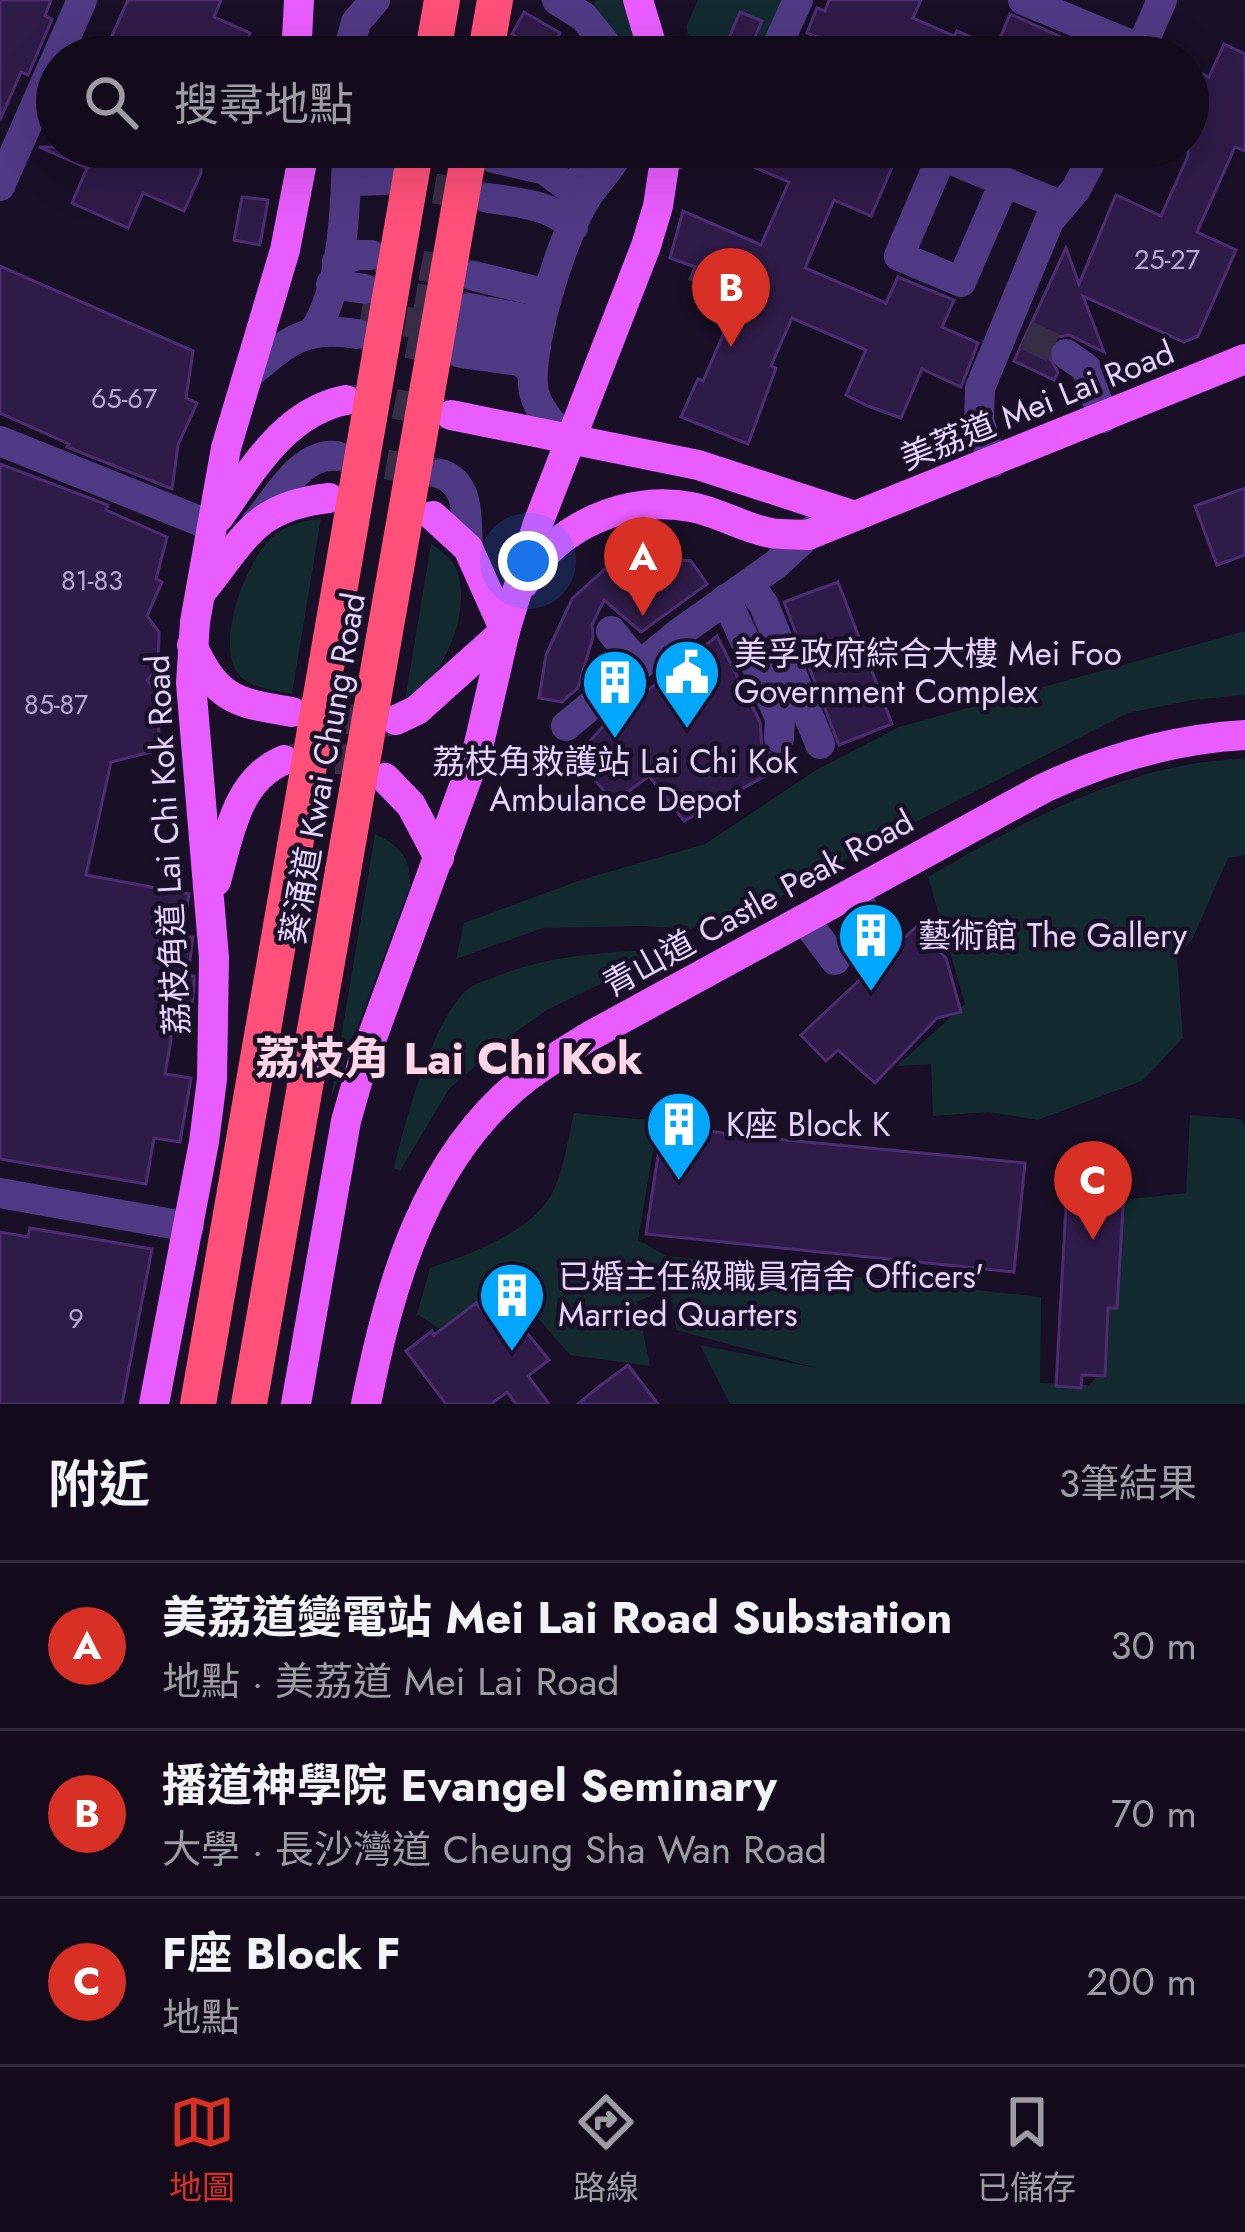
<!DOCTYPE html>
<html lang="zh-TW">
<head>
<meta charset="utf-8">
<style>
  :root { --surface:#130b1c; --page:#1c1425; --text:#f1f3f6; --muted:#9d9ba3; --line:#322b3b; --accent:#d93025 }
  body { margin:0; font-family:Jost,"Noto Sans TC",sans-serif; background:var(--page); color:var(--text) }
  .you { position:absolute; left:528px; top:561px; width:42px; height:42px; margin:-30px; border:9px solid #fff; border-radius:50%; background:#1a73e8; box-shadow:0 0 0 18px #1a73e833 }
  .badge { display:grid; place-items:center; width:78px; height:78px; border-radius:50%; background:var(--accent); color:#fff; font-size:39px; font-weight:700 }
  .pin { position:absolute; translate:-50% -99px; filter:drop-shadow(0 3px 6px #0008) }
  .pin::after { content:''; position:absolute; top:63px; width:42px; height:36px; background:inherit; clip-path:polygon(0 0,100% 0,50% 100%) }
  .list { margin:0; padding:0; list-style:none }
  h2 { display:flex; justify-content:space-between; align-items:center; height:156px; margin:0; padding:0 48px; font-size:51px }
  h2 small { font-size:39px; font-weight:400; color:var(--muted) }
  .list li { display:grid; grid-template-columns:78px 1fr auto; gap:36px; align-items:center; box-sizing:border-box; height:168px; padding:0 48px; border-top:3px solid var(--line) }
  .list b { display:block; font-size:45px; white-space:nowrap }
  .list p { margin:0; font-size:39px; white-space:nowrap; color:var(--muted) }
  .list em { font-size:39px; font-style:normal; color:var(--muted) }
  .icon { flex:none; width:66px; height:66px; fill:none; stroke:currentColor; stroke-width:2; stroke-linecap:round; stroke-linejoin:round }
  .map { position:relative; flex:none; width:1245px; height:1404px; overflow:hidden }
  .search { position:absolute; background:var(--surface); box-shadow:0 12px 48px #0002; left:36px; right:36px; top:36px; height:132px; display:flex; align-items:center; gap:30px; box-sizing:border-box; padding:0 42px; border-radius:66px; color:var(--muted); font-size:45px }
  .sheet { height:660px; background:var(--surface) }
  nav { display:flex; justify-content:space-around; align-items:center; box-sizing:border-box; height:168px; border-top:3px solid var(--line); background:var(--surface); font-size:33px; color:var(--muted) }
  nav a { display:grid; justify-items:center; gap:6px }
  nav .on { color:var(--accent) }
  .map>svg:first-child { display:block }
</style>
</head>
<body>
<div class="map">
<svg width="1245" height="1404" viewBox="0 0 1245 1404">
  <rect width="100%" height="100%" fill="#190f26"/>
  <!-- green -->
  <g fill="#122a30">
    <polygon points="596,0 621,0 643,57 631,57 622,41 592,6"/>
    <polygon points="698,0 806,0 779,57 695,57 686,27"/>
    <path d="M321,518L292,694C275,690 251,688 240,676C212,646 248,553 277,533C290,524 306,521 321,518Z"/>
    <path d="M431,544C438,549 449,556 453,563C477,603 444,682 405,700Z"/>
    <polygon points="1245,631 1245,695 1193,700 1128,713 865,848 772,902 732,919 690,929 642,926 543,928 456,959 464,923 581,880 705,844 816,770 899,727"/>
    <path d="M1245,759V855L1228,858L1193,938L1177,957L1183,1038L1142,1081L1038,1120L989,1112L933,1116L931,1064L897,1066L965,1004L928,877C1024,821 1131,761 1245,759Z"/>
    <path d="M375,834C400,846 411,857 410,886L331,1098Z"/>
    <path d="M673,949L547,1010L514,1033L449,1089L400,1171L394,1168C404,1124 433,1019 467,990C473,984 484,981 492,978C549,954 611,952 673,949Z"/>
    <path d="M574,1113L658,1121L638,1240L667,1256L1041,1297L1040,1383L1089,1385L1101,1372L1121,1200L1186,1193L1190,1115L1240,1119L1245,1127V1404H730L700,1345L817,1368L676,1330L670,1287L637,1302L650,1366L570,1355L521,1299L504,1300L441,1330L417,1314L430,1268C472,1253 537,1231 555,1187C565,1164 568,1137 574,1113Z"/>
  </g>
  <!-- building -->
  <g fill="#2f1b47" stroke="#4c2d73" stroke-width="3">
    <polygon points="0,0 51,0 45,16 52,19 28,75 21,72 0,120"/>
    <polygon points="128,0 221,0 214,17 250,33 240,55 221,48 217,57 148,57 110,40"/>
    <polygon points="829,0 921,0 913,18 954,36 957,31 996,48 1010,14 1070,41 1063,57 863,57 807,33 817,8 825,11"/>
    <polygon points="524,12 560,33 548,55 512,34"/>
    <polygon points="740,12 762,21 746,57 721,57"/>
    <polygon points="1224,44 1245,54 1245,151 1235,147 1197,232 1236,250 1198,336 1184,342 1083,296 1104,352 1069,335 1057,337 1047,353 1058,372 1054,380 1014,361 1066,248 1079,284 1116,195 1161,216 1188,156 1188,67 1209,77"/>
    <polygon points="39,147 162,147 201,164 201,173 184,211 143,193 128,228 72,203 87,168"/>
    <polygon points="721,147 871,147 896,158 871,216 834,200 805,268 886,303 898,277 954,300 942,327 978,343 961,387 922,369 901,418 868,406 846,395 866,350 792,318 771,366 776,368 748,444 681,417 698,379 703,381 738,300 690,279 695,267 670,258 683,211 761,245 789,182 720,153"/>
    <polygon points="242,197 268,200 260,245 234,240"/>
    <polygon points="0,266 193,351 186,398 197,403 178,445 172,489 67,447 69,444 0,413"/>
    <polygon points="0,464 108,505 106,510 167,537 156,579 162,582 147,616 159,632 158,669 147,680 158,696 159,750 111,762 86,875 189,894 182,936 193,937 188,975 194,976 194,987 192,1003 170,999 171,1040 165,1074 191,1078 180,1142 154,1138 146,1184 0,1159"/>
    <polygon points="1245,488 1245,555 1217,565 1195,506"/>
    <polygon points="617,558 614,567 658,558 691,561 707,584 641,632 604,600 592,625 593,637 578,688 562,702 539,698 546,655 572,599"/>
    <polygon points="838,582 892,724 839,745 784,602"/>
    <polygon points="717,636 760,722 762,748 777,757 789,755 792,761 684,821 649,776 614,802 575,758 606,723"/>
    <polygon points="916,927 946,958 961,1012 937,1018 875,1083 838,1050 826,1061 801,1035"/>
    <polygon points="663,1123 734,1135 1025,1163 1014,1272 646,1234"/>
    <polygon points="1068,1170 1125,1174 1117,1308 1108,1308 1105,1376 1082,1375 1081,1388 1056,1386"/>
    <polygon points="30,1228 152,1249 122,1404 0,1404 0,1232 28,1237"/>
    <polygon points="476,1303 505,1342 523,1328 549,1360 528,1376 549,1404 516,1404 507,1392 491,1404 446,1404 406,1351 432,1331 434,1335"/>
    <polygon points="628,1365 658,1404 578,1404 601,1385"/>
  </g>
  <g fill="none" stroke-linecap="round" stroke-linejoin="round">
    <!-- minor-tunnel -->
    <g stroke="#372d47" stroke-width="30" stroke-dasharray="30 15" stroke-linecap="butt">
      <polyline points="430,147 489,157"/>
      <polyline points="390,181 484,197"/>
      <polyline points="377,257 471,275"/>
      <polyline points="371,290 466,307"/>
      <polyline points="361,314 461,331"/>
      <polyline points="363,335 457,352"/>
      <polyline points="1026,335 1066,354"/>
      <polyline points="342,457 437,473"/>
    </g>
    <!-- major-tunnel -->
    <g stroke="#372d47" stroke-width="30" stroke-dasharray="30 15" stroke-linecap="butt">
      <polyline points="350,400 381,401 445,414"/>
      <polyline points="295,712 378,723 390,721"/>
      <polyline points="290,759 344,759 382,776"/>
    </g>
    <!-- minor -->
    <g stroke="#4f3a85" stroke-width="30">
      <polyline points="557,0 584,17 616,57"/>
      <polyline points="1023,0 1141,49"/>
      <polyline points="347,57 356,22 375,0"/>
      <polyline points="772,57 798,0"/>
      <polyline points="1137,57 1162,0"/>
      <polyline points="583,147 585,200"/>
      <polyline points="494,158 545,170 585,200"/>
      <polyline points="666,158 702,147"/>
      <polyline points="1004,183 961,282 899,256 942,156 1060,205"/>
      <polyline points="0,186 82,0"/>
      <polyline points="346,187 356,181 384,180"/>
      <path d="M488,198C516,202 553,205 573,227"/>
      <polyline points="337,262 357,255 371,255"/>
      <polyline points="474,276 536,291 545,303"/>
      <polyline points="331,284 365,289"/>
      <polyline points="469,308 541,322"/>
      <path d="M314,331C344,285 346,201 347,147"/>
      <polyline points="465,332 536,346"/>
      <polyline points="461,353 519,361 533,370"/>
      <polyline points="1066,354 1086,368 1103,418"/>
      <path d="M250,373C288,341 305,325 357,334"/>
      <path d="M567,440C554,426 541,414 535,396C523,357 563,235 585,200C596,181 613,167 622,147"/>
      <polyline points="0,441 212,526"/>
      <polyline points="992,463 979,420 980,388 1049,221 1076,189 1098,147"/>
      <path d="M441,474C471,484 466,520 468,548"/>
      <path d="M256,523C277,499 301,451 337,456"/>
      <polyline points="749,584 764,605 820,744"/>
      <polyline points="726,599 780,718 779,738"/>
      <polyline points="611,631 638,664"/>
      <polyline points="566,726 679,633 775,565 823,521"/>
      <polyline points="852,893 874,925"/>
      <polyline points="805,920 835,960"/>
      <polyline points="0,1193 189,1227"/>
    </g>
    <!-- major -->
    <g stroke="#e95cff" stroke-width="30">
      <polyline points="638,0 655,57"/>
      <polyline points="296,57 299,0"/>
      <polyline points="451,415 698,465 855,516"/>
      <polyline points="433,516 468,548 505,631"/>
      <path d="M219,517C253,469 285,412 346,400"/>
      <path d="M524,583C556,525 628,495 691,507C719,512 743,528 771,533C783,535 796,534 808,535L1245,359"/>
      <path d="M203,590C246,536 256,506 329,498"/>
      <path d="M192,645C217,700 236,703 292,712"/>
      <polyline points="396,720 417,710 505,631"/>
      <polyline points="385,778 411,805 439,858"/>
      <path d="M216,881C229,836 236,780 284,760"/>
      <polyline points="154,1404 204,1142 212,1079 214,958 191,683 195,622 226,448 285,250 305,147"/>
      <polyline points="296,1404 346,1121 362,1065 478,748 505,631 537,526 646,246 658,206 667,147"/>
      <path d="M366,1404C390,1284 425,1156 527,1077C547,1062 569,1049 590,1036L1044,788C1108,758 1174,739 1245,735"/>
    </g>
    <!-- highway -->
    <g stroke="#ff5079" stroke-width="36">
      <polyline points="432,57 442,0"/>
      <polyline points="485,57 495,0"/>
      <polyline points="198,1404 309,765"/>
      <polyline points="249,1404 343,871"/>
    </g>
    <!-- highway-bridge -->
    <g stroke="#ff5079" stroke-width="36">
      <polyline points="309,765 416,147"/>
      <polyline points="343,871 470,147"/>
    </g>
  </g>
  <!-- icons -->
  <defs>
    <symbol id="civic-pin" viewBox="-11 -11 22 30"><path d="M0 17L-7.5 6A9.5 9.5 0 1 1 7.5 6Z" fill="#01a7ff" stroke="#190f26"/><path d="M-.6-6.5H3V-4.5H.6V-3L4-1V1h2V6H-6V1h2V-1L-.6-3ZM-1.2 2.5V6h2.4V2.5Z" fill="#fff"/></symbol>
    <symbol id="building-pin" viewBox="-11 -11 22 30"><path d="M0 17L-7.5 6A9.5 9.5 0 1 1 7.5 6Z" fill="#01a7ff" stroke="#190f26"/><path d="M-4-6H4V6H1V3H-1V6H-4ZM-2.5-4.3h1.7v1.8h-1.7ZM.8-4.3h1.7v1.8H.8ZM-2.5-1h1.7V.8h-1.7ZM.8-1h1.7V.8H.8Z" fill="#fff"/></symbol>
  </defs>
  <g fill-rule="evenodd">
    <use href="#civic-pin" x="649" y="634" width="76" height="104"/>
    <use href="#building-pin" x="577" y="644" width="76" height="104"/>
    <use href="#building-pin" x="833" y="897" width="76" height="104"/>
    <use href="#building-pin" x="641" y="1086" width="76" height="104"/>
    <use href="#building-pin" x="474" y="1257" width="76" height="104"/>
  </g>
  <g text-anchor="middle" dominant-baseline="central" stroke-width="9" stroke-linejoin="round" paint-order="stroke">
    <!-- number labels -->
    <g font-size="27" fill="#b7a6d1">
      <text x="1167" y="259">25-27</text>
      <text x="124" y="398">65-67</text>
      <text x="92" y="580">81-83</text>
      <text x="56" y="704">85-87</text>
      <text x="76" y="1318">9</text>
    </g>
    <!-- street labels -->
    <g font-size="33" fill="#e4d4ff" stroke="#190f26">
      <text transform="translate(1037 405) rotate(-22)">美荔道 Mei Lai Road</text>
      <text transform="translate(323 769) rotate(-80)">葵涌道 Kwai Chung Road</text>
      <text transform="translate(167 845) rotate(-93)">荔枝角道 Lai Chi Kok Road</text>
      <text transform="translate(758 903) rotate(-29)">青山道 Castle Peak Road</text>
    </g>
    <!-- poi labels -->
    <g font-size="33" fill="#e4d4ff" stroke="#190f26" text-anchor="start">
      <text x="734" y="653">美孚政府綜合大樓 Mei Foo<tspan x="734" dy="38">Government Complex</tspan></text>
      <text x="615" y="761" text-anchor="middle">荔枝角救護站 Lai Chi Kok<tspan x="615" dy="38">Ambulance Depot</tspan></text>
      <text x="918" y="935">藝術館 The Gallery</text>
      <text x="726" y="1124">K座 Block K</text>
      <text x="558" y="1276">已婚主任級職員宿舍 Officers'<tspan x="558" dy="38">Married Quarters</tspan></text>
    </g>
    <!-- district labels -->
    <g font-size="45" font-weight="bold" fill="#ffd6e6" stroke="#190f26">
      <text x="449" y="1058">荔枝角 Lai Chi Kok</text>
    </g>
  </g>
</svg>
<div class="you"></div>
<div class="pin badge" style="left:643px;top:616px">A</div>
<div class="pin badge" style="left:731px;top:347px">B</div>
<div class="pin badge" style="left:1093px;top:1240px">C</div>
<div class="search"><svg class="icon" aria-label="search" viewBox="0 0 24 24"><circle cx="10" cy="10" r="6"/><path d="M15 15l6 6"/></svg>搜尋地點</div>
</div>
<section class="sheet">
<h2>附近<small>3筆結果</small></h2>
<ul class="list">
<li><span class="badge">A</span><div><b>美荔道變電站 Mei Lai Road Substation</b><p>地點 · 美荔道 Mei Lai Road</p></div><em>30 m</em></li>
<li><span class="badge">B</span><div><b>播道神學院 Evangel Seminary</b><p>大學 · 長沙灣道 Cheung Sha Wan Road</p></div><em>70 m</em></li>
<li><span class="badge">C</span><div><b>F座 Block F</b><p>地點</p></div><em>200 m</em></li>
</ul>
</section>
<nav>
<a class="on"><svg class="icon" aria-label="map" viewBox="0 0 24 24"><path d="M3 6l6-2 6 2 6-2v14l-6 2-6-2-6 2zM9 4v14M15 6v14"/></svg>地圖</a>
<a><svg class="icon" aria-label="directions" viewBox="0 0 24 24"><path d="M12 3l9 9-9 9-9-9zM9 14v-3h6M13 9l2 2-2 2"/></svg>路線</a>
<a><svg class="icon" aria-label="saved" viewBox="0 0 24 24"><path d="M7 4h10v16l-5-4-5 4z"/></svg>已儲存</a>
</nav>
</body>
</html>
